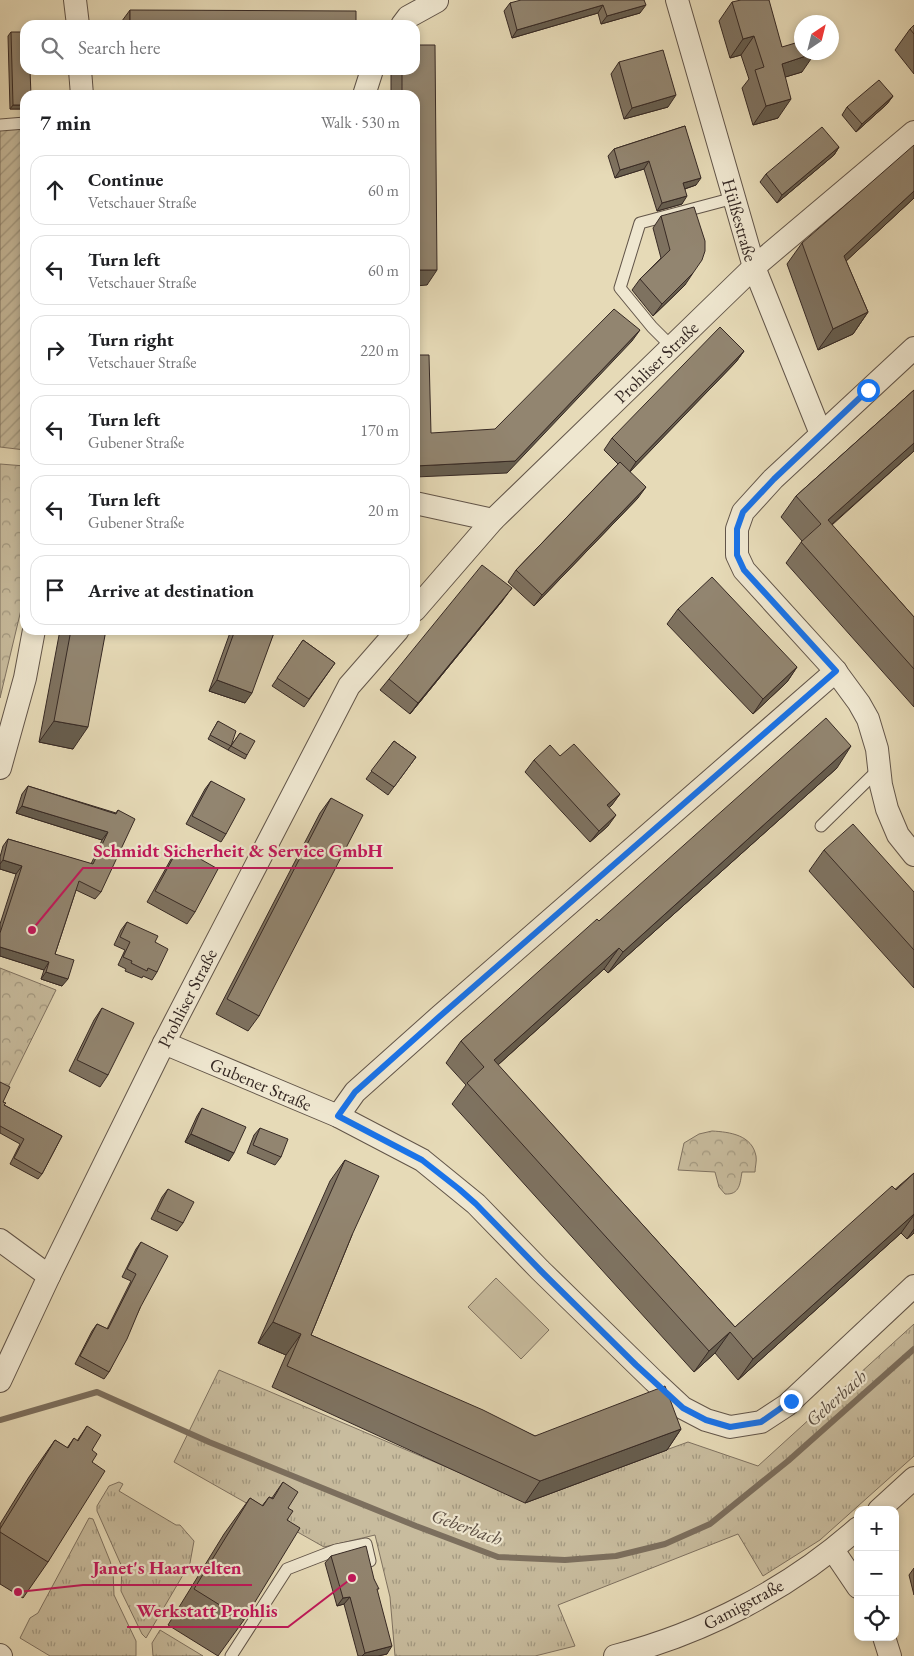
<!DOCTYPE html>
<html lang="en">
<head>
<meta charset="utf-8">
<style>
  :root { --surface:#fff; --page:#f6f6f6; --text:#202124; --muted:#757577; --line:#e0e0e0 }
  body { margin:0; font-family:"EB Garamond",serif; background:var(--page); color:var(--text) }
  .controls { position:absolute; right:15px; bottom:15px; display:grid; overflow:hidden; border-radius:10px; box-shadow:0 2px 8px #0003 }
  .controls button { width:45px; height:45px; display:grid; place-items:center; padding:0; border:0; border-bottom:1px solid var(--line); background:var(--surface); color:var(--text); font:25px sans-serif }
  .compass { position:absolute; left:794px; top:15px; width:45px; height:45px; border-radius:50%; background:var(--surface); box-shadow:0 2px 8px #0003; rotate:35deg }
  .stop { position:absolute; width:15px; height:15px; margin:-11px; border:4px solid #1a73e8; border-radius:50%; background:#fff }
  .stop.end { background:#1a73e8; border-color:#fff; box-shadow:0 1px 5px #0008 }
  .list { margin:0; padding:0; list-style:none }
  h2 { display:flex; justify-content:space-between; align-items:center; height:65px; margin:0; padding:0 20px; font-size:21px }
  h2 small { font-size:16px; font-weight:400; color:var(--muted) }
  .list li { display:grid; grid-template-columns:32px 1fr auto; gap:15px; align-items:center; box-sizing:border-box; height:70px; margin:0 10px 10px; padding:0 10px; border:1px solid var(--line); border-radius:15px }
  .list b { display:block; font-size:19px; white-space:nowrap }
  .list p { margin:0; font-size:16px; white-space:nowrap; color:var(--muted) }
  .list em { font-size:16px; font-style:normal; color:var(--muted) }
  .icon { flex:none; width:28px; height:28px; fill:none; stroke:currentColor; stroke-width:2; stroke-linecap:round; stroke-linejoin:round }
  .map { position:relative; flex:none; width:914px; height:1656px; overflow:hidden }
  .search { position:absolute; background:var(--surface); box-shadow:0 2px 8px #0003; left:20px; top:20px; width:400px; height:55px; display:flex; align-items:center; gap:12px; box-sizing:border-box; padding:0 18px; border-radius:15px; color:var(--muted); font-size:19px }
  .panel { position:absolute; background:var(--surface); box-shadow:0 2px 8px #0003; left:20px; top:90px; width:400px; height:545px; border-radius:15px }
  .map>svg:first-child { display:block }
</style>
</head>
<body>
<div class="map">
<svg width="914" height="1656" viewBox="0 0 914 1656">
  <defs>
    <pattern id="grass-tufts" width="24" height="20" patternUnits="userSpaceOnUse" patternTransform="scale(1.25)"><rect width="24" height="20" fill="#c8bc9e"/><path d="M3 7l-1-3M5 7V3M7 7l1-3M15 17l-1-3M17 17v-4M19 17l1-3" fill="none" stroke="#a39981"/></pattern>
    <pattern id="forest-crowns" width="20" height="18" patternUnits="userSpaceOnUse" patternTransform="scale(1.25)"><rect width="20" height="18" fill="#c8bc9e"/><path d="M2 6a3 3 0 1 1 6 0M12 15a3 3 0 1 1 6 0" fill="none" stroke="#a39981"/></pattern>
    <pattern id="garden-furrows" width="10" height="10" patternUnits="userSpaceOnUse" patternTransform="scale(1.25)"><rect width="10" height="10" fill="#c8bc9e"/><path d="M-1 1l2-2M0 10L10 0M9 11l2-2" fill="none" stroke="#a39981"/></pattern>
  </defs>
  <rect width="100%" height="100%" fill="#e6dab7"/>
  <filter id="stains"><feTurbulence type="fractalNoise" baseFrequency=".004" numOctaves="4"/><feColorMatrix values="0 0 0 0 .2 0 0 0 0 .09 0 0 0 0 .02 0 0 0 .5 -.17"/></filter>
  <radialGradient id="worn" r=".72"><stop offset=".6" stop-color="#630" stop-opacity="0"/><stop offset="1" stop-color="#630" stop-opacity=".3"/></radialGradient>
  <!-- grass -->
  <g fill="url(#grass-tufts)" stroke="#7f7261">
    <polygon points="914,1324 914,1456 820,1540 763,1576 738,1534 558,1605 575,1646 535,1656 395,1656 390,1597 375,1535 324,1547 174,1462 219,1370 526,1501 688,1442 758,1466"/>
    <polygon points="119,1482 123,1484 119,1491 176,1525 180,1525 194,1541 190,1563 146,1638 142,1634 121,1591 122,1567 97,1511 97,1506 109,1486"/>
    <polygon points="89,1518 93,1519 110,1561 113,1571 114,1595 136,1641 136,1656 50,1656 20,1638 30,1618 38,1613"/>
    <polygon points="160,1630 203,1656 153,1656 152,1643"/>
  </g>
  <!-- forest -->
  <g fill="url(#forest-crowns)" stroke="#7f7261">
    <polygon points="0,464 25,466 25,593 0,698"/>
    <polygon points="0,968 56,990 8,1087 0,1085"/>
    <path d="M712,1131C730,1132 752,1135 756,1156C757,1161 755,1167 755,1172H742C740,1183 740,1195 725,1194L719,1187L715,1172L678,1170L684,1143L699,1134Z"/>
  </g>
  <!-- garden -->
  <polygon fill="url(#garden-furrows)" stroke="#7f7261" points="0,126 25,127 25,450 0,447"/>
  <!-- pitch -->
  <polygon fill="#c8bc9e" stroke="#7f7261" points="496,1278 549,1330 521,1359 468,1307"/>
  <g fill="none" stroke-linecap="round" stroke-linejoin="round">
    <!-- stream -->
    <polyline stroke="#7c6f5e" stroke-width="6" points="0,1420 97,1392 209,1442 416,1526 498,1557 565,1560 616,1556 665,1544 710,1524 788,1461 914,1349"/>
    <defs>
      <g id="lane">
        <polyline points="0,125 25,123"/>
        <polyline points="672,347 652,327 620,288 640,223 734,198"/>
        <polyline points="821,826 879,769"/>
        <polyline points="231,1656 287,1569 336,1550 366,1544 370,1561"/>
      </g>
      <g id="street">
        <polyline points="75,0 78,25"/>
        <polyline points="677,0 754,267 821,434"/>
        <polyline points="402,25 408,17 437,1"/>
        <polyline points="80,70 82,95"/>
        <polyline points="364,95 372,70"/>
        <polyline points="914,348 773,479 743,512 737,529 737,555 744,570 834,669 859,703 868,719 877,749 881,785 887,809 898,835 914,855"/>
        <polyline points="415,503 493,520"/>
        <polyline points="415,610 493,520 754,267 914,132"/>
        <polyline points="0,768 25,678 34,630"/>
        <polyline points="164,1043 338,1116 422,1160 476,1204 540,1270 654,1381 683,1408 706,1420 730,1427 761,1422 787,1405 914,1286"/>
        <polyline points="338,1116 355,1092 439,1017 836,671"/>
        <polyline points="0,1240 49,1276"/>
        <polyline points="0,1381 49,1276 164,1043 349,686 398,630"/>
        <polyline points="879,1510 914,1478"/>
        <polyline points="833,1550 858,1587"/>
        <polyline points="884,1637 890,1656"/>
        <polyline points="0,1655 1,1656"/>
        <path d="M615,1656C704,1633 789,1589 858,1528"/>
      </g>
    </defs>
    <!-- lane casing -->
    <use href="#lane" stroke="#625549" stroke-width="13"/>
    <!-- street casing -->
    <use href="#street" stroke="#625549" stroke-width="24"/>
    <!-- lane -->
    <use href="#lane" stroke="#efe7d0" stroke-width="11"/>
    <!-- street -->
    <use href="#street" stroke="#efe7d0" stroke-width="22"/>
  </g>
  <!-- wall -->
  <g fill="#7e7260" stroke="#362924">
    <polygon points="644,0 640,13 601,24 598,13 512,38 504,11 510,3"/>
    <polygon points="732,2 782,47 802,72 785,77 778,118 753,125 742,88 749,79 741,55 730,58 719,21"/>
    <polygon points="130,10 130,25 119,25"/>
    <polygon points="914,25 914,74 895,50 910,29"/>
    <polygon points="11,32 25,95 25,109 10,109 8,36"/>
    <polygon points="619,62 668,107 624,119 611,74"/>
    <polygon points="391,70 415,70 427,285 415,95 391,95"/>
    <polygon points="893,96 887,104 856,132 842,115 847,107"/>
    <polygon points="685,126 696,185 685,189 682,204 657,211 644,169 615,178 608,156 614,149"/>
    <polygon points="839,147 834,155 777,203 760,182 766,174"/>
    <polygon points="914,198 846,261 868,312 853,334 818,350 787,264 802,243"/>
    <polygon points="661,216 685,285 653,316 632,290 640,279 661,258 653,228"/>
    <polygon points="744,351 736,362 630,471 638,498 534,606 508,582 516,570 618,464 604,450 612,438"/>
    <polygon points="914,390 914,451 832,525 914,617 914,707 786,563 802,541 781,517 796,496"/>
    <polygon points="503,600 410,714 380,690 389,679"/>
    <polygon points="678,609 797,667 787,682 753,714 667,624"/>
    <polygon points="60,630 106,630 73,749 39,742"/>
    <polygon points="231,630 275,630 245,703 209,691"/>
    <polygon points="303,640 335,663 304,707 272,686"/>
    <polygon points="218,721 231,746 228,750 208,739"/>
    <polygon points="240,733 247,755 245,759 228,750"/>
    <polygon points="394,741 416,757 388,795 366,779"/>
    <polygon points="560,756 620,794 609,808 608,826 590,842 525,772 534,760"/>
    <polygon points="837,768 608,973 604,969 498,1065 735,1327 914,1173 914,1233 907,1239 901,1233 738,1380 715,1353 694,1372 452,1104 466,1085 446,1063 461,1041 599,921"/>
    <polygon points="211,781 226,834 221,842 186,824 205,789"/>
    <polygon points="28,786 116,813 118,810 101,892 95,899 76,890 55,954 62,986 41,979 44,970 0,956 0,924 16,874 0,869 0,857 3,846 8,839 91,864 102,840 16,813 22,794"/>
    <polygon points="331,798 259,1016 248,1031 216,1014 320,813"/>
    <polygon points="179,847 195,912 187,924 147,902 171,859"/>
    <polygon points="824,850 914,892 914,988 809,871"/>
    <polygon points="127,922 155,942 157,972 152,980 143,976 142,978 125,971 126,969 118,965 125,950 114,945 121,930"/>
    <polygon points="102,1008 108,1075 100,1087 69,1071 94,1020"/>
    <polygon points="0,1082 3,1102 4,1105 62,1136 42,1174 38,1179 10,1164 20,1144 0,1133"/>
    <polygon points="202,1108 229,1161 185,1142 197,1116"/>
    <polygon points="260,1128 281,1157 275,1165 247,1153 254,1135"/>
    <polygon points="345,1160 352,1235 311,1335 535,1436 681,1429 667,1450 525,1503 272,1387 286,1355 258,1343 330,1181"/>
    <polygon points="168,1189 183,1223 177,1231 151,1219 162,1197"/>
    <polygon points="141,1242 140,1308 109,1372 104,1379 75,1364 92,1331 97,1324 107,1329 131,1281 122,1277 136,1249"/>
    <polygon points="87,1426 92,1450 92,1462 48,1562 23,1598 0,1584 0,1524 29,1477 55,1440 67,1448 74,1438 77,1441"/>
    <polygon points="283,1482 288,1508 287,1520 244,1620 218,1656 168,1625 224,1534 250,1498 262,1506 269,1497 272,1498"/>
    <polygon points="331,1556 374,1579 387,1654 378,1656 358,1656 344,1604 337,1606 325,1563"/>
    <polygon points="914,1568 914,1595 909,1575"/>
  </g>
  <!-- shaded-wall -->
  <g fill="#665d4e" stroke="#362924">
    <polygon points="603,5 598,13 512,38 517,30"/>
    <polygon points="646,5 640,13 601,24 607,16"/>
    <polygon points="754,36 741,55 730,58 743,39"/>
    <polygon points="815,53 802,72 769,82 782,64"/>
    <polygon points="676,95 668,107 624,119 632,108"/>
    <polygon points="893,96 887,104 856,132 862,124"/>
    <polygon points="791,99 778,118 753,125 766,106"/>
    <polygon points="13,105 25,105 25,109 10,109"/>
    <polygon points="839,147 834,155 777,203 782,195"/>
    <polygon points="649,161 644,169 615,178 620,170"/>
    <polygon points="701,178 696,185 678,191 683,183"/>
    <polygon points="914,191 914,198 829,277 844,256"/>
    <polygon points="687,196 682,204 657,211 662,203"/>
    <polygon points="415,270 437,270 427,285 415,286"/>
    <polygon points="693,273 685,285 653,316 662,304"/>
    <polygon points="868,312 853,334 818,350 833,329"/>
    <polygon points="640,330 632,341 507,473 415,477 415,466 515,461"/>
    <polygon points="744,351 736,362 628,474 636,462"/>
    <polygon points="914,443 914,451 813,541 828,520"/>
    <polygon points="646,487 638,498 534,606 542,595"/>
    <polygon points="512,588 503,600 410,714 418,703"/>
    <polygon points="797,667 787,682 753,714 763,699"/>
    <polygon points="217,680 252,693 245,703 209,691"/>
    <polygon points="54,721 88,727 73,749 39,742"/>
    <polygon points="851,746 837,768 608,973 623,952"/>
    <polygon points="620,794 612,805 599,817 607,805"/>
    <polygon points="22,806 108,832 102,840 16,813"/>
    <polygon points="616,815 608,826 590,842 599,831"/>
    <polygon points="3,860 22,866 16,874 0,869 0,864"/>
    <polygon points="0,947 49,962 44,970 0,956"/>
    <polygon points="619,948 604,969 479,1082 494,1060"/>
    <polygon points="46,972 68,979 62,986 41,979"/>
    <polygon points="191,1134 234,1153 229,1161 185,1142"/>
    <polygon points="914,1214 914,1215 901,1233 738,1380 753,1359"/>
    <polygon points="914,1229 914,1233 907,1239"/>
    <polygon points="273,1322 301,1334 286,1355 258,1343"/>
    <polygon points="730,1332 715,1353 694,1372 709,1351"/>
    <polygon points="681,1429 667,1450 525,1503 540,1481"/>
    <polygon points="350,1597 344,1604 337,1606 343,1598"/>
    <polygon points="392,1646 387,1654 378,1656 362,1656 365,1653"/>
  </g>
  <!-- building -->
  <g fill="#928570" stroke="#362924">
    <polygon points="521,0 644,0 646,5 607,16 603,5 517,30 510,3"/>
    <polygon points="741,0 769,0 782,47 802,41 802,52 815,52 815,53 782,64 791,99 766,106 755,70 764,67 754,36 743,39 732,2"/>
    <polygon points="130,10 356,11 356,25 130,25"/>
    <polygon points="914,25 914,34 910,29"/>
    <polygon points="11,32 25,32 25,70 30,70 31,95 25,95 25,105 13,105"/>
    <polygon points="415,45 435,45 437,270 415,270 415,95 402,95 402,70 415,70"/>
    <polygon points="663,50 676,95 632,108 619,62"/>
    <polygon points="879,80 893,96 862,124 847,107"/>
    <polygon points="685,126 701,178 683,183 687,196 662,203 649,161 620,170 614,149"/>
    <polygon points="822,127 839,147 782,195 766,174"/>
    <polygon points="914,145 914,191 844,256 868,312 833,329 802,243"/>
    <polygon points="694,207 705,241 705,251 702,260 693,273 662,304 640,279 670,250 661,216"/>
    <polygon points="614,309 640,330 515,461 415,466 415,355 429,355 431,433 495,429"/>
    <polygon points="720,327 744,351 636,462 612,438"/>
    <polygon points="914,390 914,443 828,520 914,617 914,669 801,542 821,524 796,496"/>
    <polygon points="620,462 646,487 542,595 516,570"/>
    <polygon points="482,565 512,588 418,703 389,679"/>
    <polygon points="712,577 797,667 763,699 678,609"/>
    <polygon points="71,630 106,630 88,727 54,721"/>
    <polygon points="235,630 275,630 252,693 217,680"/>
    <polygon points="303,640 335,663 309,699 277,678"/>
    <polygon points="826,718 851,746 623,952 619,948 494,1060 735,1327 892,1186 896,1190 914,1173 914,1214 753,1359 730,1332 709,1351 467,1083 484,1067 461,1041 597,919 599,921"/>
    <polygon points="218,721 236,731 231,746 210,735"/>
    <polygon points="240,733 255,741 247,755 231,746"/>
    <polygon points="394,741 416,757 394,787 371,771"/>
    <polygon points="574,744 620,794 607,805 616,815 599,831 534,760 550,745 560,756"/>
    <polygon points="211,781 245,799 226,834 192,816"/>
    <polygon points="28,786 116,814 118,810 135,819 101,892 79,881 55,954 74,960 68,979 46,972 49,962 0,947 0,933 22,866 3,860 8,839 93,864 108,832 22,806"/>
    <polygon points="331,798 363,815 259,1016 227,999"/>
    <polygon points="853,824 914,892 914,950 824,850"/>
    <polygon points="179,847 218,869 195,912 155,891"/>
    <polygon points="127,922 158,936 155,942 168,949 157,972 148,968 147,971 131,963 132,961 123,957 130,942 120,937"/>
    <polygon points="102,1008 134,1023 108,1075 77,1060"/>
    <polygon points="0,1082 10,1087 3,1102 6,1103 4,1105 62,1136 42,1174 14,1158 24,1139 0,1126"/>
    <polygon points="202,1108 246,1127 234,1153 191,1134"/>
    <polygon points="260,1128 288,1139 281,1157 253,1145"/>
    <polygon points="345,1160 379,1176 352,1235 311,1335 483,1410 535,1436 665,1386 681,1429 540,1481 287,1366 301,1334 273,1322"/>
    <polygon points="168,1189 194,1202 183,1223 157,1211"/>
    <polygon points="141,1242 168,1256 140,1308 127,1339 109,1372 80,1356 97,1324 108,1329 136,1274 127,1269"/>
    <polygon points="87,1426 101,1435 92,1450 97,1454 92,1462 105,1471 48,1562 0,1532 0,1529 55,1440 68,1448 74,1438 78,1441"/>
    <polygon points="283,1482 298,1492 288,1508 293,1511 287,1520 300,1528 244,1620 194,1589 250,1498 263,1506 269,1497 273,1499"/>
    <polygon points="366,1546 374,1579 379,1589 377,1589 392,1646 365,1653 350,1597 343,1598 331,1556"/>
  </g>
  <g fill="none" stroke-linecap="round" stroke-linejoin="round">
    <!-- route -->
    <polyline stroke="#1a73e8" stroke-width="6" points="791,1401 761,1422 730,1427 706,1420 683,1408 636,1365 540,1270 476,1204 459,1189 422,1160 338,1116 355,1092 439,1017 836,671 744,570 737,555 737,529 743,512 774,479 868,390"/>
  </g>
  <g text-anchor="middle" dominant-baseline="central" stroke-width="4.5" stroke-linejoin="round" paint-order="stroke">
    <!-- street labels -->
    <g font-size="18" fill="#362924" stroke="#efe7d0">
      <text transform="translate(740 220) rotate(74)">Hülßestraße</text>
      <text transform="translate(656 362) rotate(-44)">Prohliser Straße</text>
      <text transform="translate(187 998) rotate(-63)">Prohliser Straße</text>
      <text transform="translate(261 1084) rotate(23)">Gubener Straße</text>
      <text transform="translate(743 1604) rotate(-28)">Gamigstraße</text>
    </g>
    <!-- water labels -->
    <g font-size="19" font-style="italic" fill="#594c41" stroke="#efe7d0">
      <text transform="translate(836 1398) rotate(-42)">Geberbach</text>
      <text transform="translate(467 1527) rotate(20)">Geberbach</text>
    </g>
  </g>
  <!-- callouts -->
  <path fill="none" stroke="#c2185b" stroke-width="2" d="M32 930L83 868H393M18 1592L83 1585H252M352 1578L288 1627H127"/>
  <g fill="#c2185b" stroke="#efe7d0" stroke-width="2">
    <circle cx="32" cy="930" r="5"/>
    <circle cx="18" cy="1592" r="5"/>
    <circle cx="352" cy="1578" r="5"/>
  </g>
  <g font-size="19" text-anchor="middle" font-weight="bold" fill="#c2185b" stroke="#efe7d0" stroke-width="4.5" stroke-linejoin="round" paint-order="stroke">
    <text x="238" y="857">Schmidt Sicherheit &amp; Service GmbH</text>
    <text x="167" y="1574">Janet's Haarwelten</text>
    <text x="207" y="1617">Werkstatt Prohlis</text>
  </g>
  <rect width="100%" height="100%" filter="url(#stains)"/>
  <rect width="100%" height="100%" fill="url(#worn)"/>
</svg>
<div class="controls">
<button>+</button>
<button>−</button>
<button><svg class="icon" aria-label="locate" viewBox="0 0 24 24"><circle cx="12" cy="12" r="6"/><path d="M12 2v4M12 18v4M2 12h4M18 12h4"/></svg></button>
</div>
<svg class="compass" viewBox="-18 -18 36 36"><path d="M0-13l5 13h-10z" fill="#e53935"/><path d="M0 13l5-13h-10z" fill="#757577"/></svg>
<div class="stop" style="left:868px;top:390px"></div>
<div class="stop end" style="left:791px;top:1401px"></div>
<div class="search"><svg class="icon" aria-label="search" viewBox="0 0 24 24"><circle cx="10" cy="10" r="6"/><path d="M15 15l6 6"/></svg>Search here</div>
<section class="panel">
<h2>7 min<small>Walk · 530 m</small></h2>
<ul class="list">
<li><svg class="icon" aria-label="ahead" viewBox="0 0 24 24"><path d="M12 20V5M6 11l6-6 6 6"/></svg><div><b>Continue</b><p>Vetschauer Straße</p></div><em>60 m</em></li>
<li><svg class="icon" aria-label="left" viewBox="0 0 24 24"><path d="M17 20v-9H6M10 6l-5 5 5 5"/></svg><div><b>Turn left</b><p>Vetschauer Straße</p></div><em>60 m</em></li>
<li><svg class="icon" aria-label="right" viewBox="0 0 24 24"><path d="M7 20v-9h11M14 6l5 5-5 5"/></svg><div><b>Turn right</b><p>Vetschauer Straße</p></div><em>220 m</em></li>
<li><svg class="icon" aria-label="left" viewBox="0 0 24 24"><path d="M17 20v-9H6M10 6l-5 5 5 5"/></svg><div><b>Turn left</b><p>Gubener Straße</p></div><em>170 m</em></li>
<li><svg class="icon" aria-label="left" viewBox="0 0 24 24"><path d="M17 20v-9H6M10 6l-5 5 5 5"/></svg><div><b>Turn left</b><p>Gubener Straße</p></div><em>20 m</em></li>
<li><svg class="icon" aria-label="arrive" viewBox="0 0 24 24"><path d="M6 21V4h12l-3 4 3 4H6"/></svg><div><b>Arrive at destination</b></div></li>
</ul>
</section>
</div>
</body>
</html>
